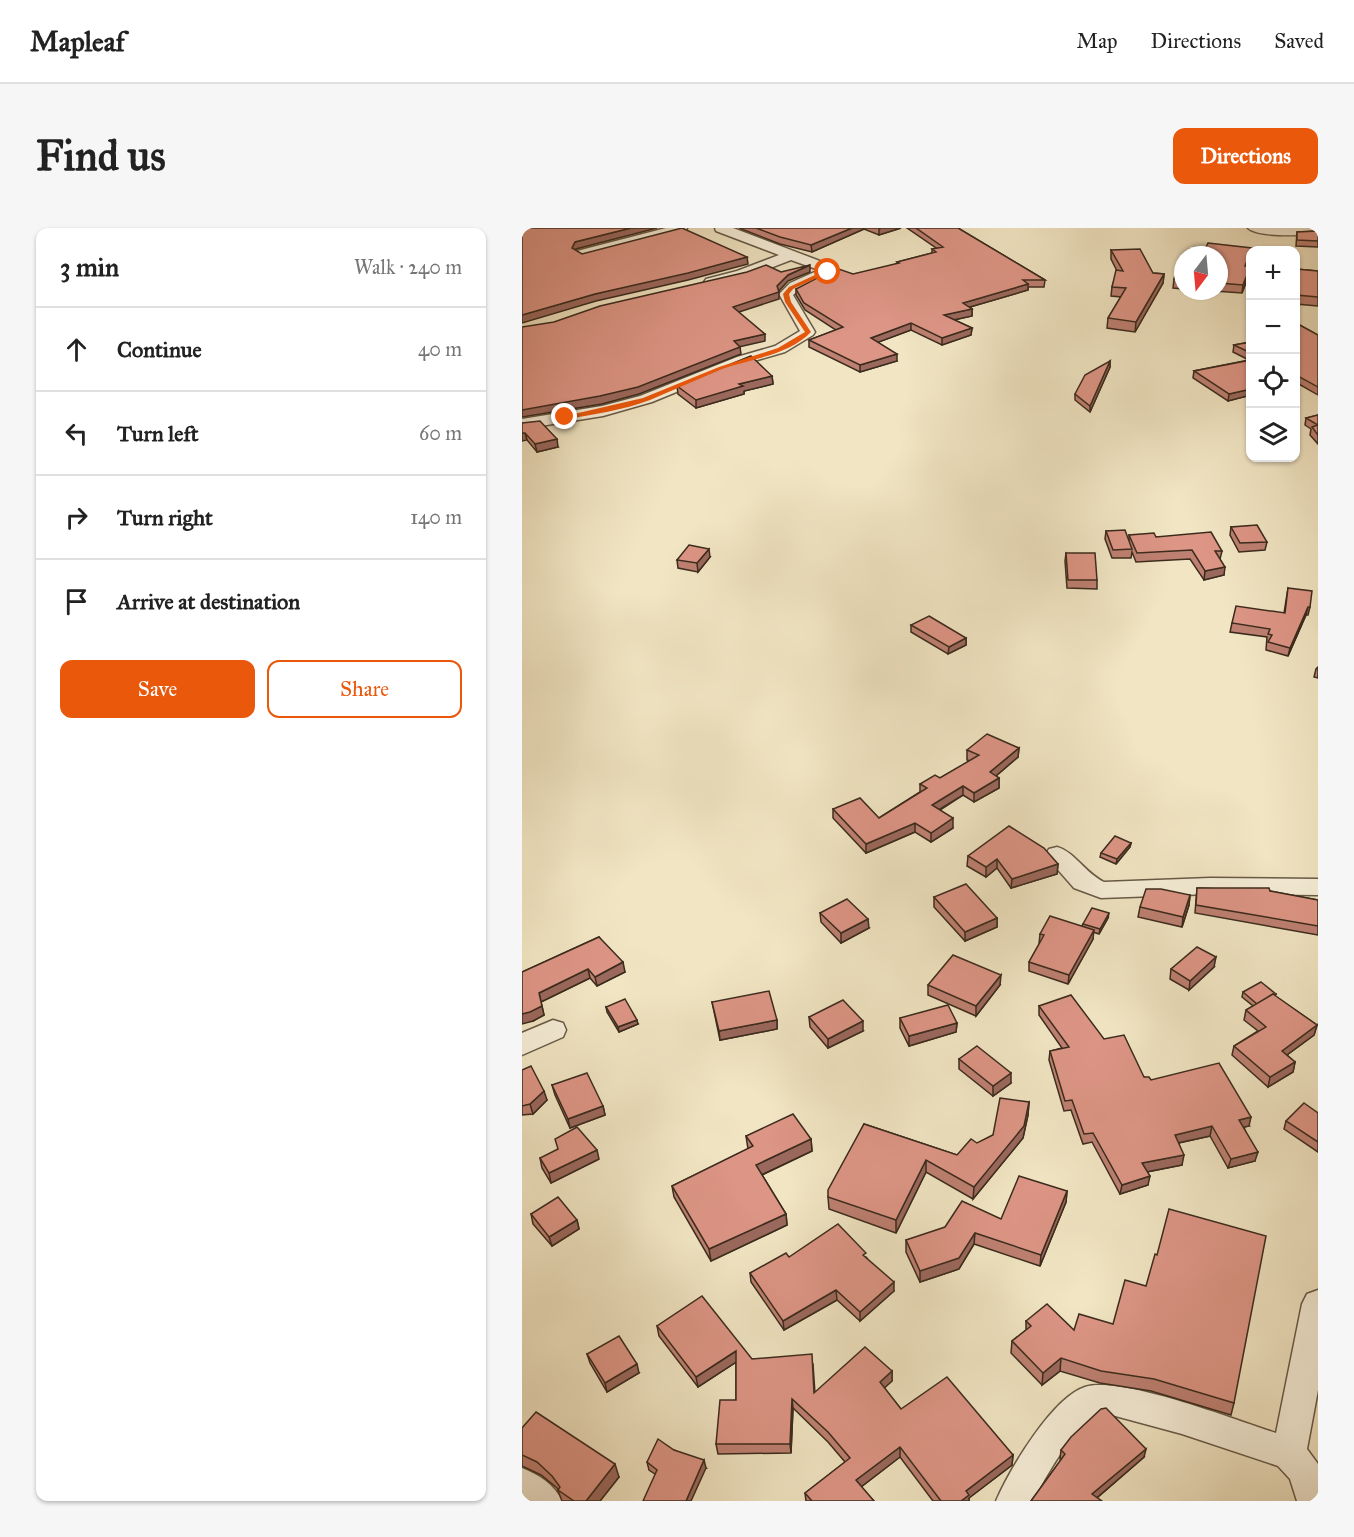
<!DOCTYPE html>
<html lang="en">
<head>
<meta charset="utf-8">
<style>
  :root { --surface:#fff; --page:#f6f6f6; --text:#222; --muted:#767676; --line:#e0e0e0; --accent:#ea580c }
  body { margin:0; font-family:"IM FELL Great Primer",serif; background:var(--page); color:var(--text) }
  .controls { position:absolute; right:18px; top:18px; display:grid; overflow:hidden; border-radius:12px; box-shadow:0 2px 4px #0004 }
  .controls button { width:54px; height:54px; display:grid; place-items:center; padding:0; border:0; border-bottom:2px solid var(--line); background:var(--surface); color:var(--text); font:30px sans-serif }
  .compass { position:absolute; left:652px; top:18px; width:54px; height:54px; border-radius:50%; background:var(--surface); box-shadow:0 2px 4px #0004; rotate:196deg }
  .stop { position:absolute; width:18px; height:18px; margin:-14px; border:4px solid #ea580c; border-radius:50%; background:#fff }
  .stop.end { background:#ea580c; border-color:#fff; box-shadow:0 2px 6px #0008 }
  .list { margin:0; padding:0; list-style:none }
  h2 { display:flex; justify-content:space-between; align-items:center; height:78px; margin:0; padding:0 24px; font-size:26px }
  h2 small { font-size:20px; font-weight:400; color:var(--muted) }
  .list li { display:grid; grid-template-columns:39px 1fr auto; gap:18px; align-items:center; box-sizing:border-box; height:84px; padding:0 24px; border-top:2px solid var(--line) }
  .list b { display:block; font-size:22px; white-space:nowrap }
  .list em { font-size:20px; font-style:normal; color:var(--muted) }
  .actions { display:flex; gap:12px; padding:18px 24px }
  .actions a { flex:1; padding:14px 0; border:2px solid var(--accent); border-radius:12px; text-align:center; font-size:21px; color:var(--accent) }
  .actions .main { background:var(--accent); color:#fff }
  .icon { flex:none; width:33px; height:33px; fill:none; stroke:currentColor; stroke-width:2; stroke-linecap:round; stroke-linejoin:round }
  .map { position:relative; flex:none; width:796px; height:1273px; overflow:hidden; border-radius:12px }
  header { display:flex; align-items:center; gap:36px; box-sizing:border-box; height:84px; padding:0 30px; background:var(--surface); border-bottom:2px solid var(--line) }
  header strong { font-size:28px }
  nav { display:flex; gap:33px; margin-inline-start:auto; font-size:21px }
  .intro { display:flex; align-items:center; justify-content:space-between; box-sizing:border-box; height:144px; padding:0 36px }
  h1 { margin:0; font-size:42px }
  .button { padding:15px 27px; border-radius:12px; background:var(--accent); color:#fff; font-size:21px; font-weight:700 }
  main { display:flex; gap:36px; padding:0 36px }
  aside { flex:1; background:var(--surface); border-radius:12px; box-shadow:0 2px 4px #0004 }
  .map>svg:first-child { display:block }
</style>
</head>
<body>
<header>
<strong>Mapleaf</strong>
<nav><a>Map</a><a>Directions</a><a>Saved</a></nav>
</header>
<div class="intro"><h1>Find us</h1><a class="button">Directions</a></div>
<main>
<aside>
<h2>3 min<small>Walk · 240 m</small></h2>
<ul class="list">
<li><svg class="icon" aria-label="ahead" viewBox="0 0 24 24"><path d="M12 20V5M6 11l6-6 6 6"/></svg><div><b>Continue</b></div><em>40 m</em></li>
<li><svg class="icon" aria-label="left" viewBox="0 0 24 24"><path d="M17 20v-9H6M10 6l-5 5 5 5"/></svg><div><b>Turn left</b></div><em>60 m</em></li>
<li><svg class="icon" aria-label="right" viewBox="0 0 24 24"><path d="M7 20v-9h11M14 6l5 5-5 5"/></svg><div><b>Turn right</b></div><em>140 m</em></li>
<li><svg class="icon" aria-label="arrive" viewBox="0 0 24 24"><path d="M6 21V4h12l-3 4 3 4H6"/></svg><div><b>Arrive at destination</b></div></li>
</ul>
<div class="actions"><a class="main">Save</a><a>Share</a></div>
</aside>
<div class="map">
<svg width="796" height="1273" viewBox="0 0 796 1273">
  <rect width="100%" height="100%" fill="#f1e5c3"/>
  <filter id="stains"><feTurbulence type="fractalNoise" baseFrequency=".00333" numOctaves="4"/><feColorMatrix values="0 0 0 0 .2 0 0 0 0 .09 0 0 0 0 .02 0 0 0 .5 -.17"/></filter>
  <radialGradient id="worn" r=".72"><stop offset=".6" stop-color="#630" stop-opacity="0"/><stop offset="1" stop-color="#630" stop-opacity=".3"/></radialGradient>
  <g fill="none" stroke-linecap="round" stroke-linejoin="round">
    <defs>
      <g id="minor">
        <polygon points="144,0 165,0 164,3 60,30 53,26 55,23"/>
        <polygon points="193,0 211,0 311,38 313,41 302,51 278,61 271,67 293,104 291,107 263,124 225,135 130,174 81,188 0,201 0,191 80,178 118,168 215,129 253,118 278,103 257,66 268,55 297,42 269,32 225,49 189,58 184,57 182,54 184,51 215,43 257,27 194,3"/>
        <path d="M726,0H796V6C781,7 736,10 726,0Z"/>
        <path d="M535,619C553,624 563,645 582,654L688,650L796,651V667L688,666L579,670L552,660L523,627L527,621Z"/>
        <polygon points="31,792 41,795 44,802 41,809 0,827 0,805"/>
        <path d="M796,1062V1162L785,1221L796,1236V1273H775L768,1251L756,1238L660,1206L586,1186C581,1187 576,1187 572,1189C548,1205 524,1248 511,1273H474C488,1241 530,1170 563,1159C598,1147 716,1193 754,1205L780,1076L785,1066Z"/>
        <path d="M0,1240C17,1247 32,1256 40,1273H0Z"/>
      </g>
    </defs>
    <!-- minor casing -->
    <use href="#minor" stroke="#685a46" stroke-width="3"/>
    <!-- minor -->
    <use href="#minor" fill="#f6eed8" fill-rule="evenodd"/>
  </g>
  <!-- wall -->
  <g fill="#be8072" stroke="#3b2b1d" stroke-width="1.5">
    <polygon points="217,0 379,0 357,7 342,1 290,24 258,16"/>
    <polygon points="385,0 436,0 523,52 522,59 506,59 506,62 448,79 450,81 450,88 432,92 450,100 449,107 420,117 389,102 356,114 375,133 338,144 287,119 287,112 314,102 283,82 274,67 274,61 375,36 375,34 410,25 410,21 414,20"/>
    <polygon points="796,3 796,19 774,18 775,4"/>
    <polygon points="589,22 631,45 642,46 641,55 613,104 585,100 586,90 599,69 589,68 590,59 595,43 589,31"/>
    <polygon points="729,24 729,29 725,38 729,38 729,59 723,57 720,65 692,63 697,63 697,27"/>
    <polygon points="661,34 661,61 651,60 652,51"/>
    <polygon points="774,41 796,43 796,78 774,76"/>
    <polygon points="774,95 796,107 796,167 775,155"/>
    <polygon points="726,104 729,104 729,113 725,111"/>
    <polygon points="729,114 729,167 706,173 671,150 672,143 727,132 711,124 712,117"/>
    <polygon points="588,133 588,139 568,184 553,172 553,166"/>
    <polygon points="250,148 251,156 222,163 222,166 174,180 156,166 155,158"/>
    <polygon points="796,187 796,216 788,207 789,201 783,197 784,190"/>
    <polygon points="0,195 36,219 15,224 5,212"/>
    <polygon points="709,299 745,314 743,322 717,324 708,307"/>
    <polygon points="584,303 607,312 607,307 634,309 700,323 698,331 702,347 682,352 668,331 614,334 610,324 609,330 590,330 583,311"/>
    <polygon points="544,325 575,352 575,361 545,360 543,333"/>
    <polygon points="188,329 176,344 156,340 155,332"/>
    <polygon points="766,360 788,379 786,387 784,387 766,428 744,422 745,409 708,404 710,395 762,385"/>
    <polygon points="389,397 444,410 444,417 426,426 389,404"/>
    <polygon points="796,439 796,450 792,449 794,441"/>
    <polygon points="497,520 496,529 474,548 477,550 477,560 452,574 441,567 418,582 431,600 409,614 393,604 344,625 311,590 311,581 357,590 398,564 398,556 418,550 448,533 445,532 445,522"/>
    <polygon points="609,615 608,619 594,636 578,629 579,625"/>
    <polygon points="446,628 536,636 535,646 489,660 475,640 464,649 445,638"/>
    <polygon points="675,660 748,663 796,672 796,707 673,685"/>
    <polygon points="668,667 667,677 660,699 616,689 618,679"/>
    <polygon points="412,669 475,690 475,699 443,713 412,679"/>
    <polygon points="298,685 347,700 319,715 299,694"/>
    <polygon points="586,690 577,706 571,704 571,711 546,756 507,743 507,734 517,716 518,706 560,698 561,696"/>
    <polygon points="77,709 103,744 75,758 68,750 19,774 22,787 11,793 0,744"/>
    <polygon points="692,739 667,762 648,751 649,741"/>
    <polygon points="406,757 478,757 454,788 406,767"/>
    <polygon points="721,764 754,766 753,768 795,797 792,807 765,827 773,834 771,844 746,859 710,827 712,818 736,803 722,792 724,782 731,778 720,769"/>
    <polygon points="190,774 255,792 255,801 198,812"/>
    <polygon points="517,778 582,811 622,849 727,898 722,899 733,933 706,940 688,908 657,915 660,937 625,944 626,957 598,966 570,914 561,916 549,882 542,883 527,832 528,823 540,820 517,787"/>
    <polygon points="84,779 116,796 97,804 85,784"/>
    <polygon points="287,789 341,803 306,820 288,799"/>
    <polygon points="378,790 435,795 434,804 387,818 378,800"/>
    <polygon points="437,831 489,855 471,868 437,841"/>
    <polygon points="0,842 25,872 11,886 0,887"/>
    <polygon points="30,857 81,878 83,887 48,900 33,867"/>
    <polygon points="507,874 506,887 501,910 451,971 404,944 374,1005 307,981 306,969 342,896 435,927 471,907"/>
    <polygon points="796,885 796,924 762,901 764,893"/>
    <polygon points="224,908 289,911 290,923 240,947 264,986 265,997 189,1033 152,969 150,958 226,921"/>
    <polygon points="18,930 77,931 29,955 20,940"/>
    <polygon points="545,963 544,974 518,1038 452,1016 437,1041 398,1054 384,1024 384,1012 479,991"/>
    <polygon points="9,986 55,992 57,1001 30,1018 11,996"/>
    <polygon points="267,1029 344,1029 372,1063 338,1093 315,1072 262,1102 229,1054 228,1045"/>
    <polygon points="504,1093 552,1102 712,1175 709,1187 629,1163 578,1155 538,1143 520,1157 489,1125 490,1113 504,1102"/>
    <polygon points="135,1098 230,1131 291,1136 293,1165 370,1143 370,1153 362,1160 379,1181 491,1227 490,1237 447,1270 447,1273 411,1273 378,1229 339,1259 352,1273 284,1273 283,1265 323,1234 306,1214 271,1180 269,1225 196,1226 194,1216 214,1172 214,1134 176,1159 137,1108"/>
    <polygon points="65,1126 117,1145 85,1164 68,1135"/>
    <polygon points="0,1200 97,1249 78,1273 40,1273 35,1260 19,1247 0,1238"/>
    <polygon points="152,1222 184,1240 133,1246 127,1242 125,1234"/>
    <polygon points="539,1222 622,1229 575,1270 509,1273 539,1232 538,1231"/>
  </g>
  <!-- shaded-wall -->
  <g fill="#9b685d" stroke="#3b2b1d" stroke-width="1.5">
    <polygon points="109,0 135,0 54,21 51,27 50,20 53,14"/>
    <polygon points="330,0 342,0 342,1 290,24 289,17"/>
    <polygon points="359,0 379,0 357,7 357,1"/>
    <polygon points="729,24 729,29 721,46 723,38"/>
    <polygon points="225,29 226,36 166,52 74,73 0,95 0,87 73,66"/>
    <polygon points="288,37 288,44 266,53 256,64 257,64 257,71 211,86 211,79 255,58 266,47"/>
    <polygon points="642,46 641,55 613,104 614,94"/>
    <polygon points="724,49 723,57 720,65 721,57"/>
    <polygon points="506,56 506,62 441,81 441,75"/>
    <polygon points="450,81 450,88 422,94 422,87"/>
    <polygon points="389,95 389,102 349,117 349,110"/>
    <polygon points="450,100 449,107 420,117 420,110"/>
    <polygon points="243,106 243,113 212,120 212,113"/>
    <polygon points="218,119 219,126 117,166 80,176 0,189 0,182"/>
    <polygon points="375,126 375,133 338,144 338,137"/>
    <polygon points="588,133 588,139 568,184 568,178"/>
    <polygon points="250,148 251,156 222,163 222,166 174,180 174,172 217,156"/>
    <polygon points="776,148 775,155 774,156 774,149"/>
    <polygon points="729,161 729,167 706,173 707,166"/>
    <polygon points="0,205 3,205 5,212 0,213"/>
    <polygon points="35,211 36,219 15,224 13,216"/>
    <polygon points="187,321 188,329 176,344 175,335"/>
    <polygon points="703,339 702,347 682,352 683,343"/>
    <polygon points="786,379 784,387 766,428 768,420"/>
    <polygon points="444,410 444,417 426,426 427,419"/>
    <polygon points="497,520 496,529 468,553 468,544"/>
    <polygon points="477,550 477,560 452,574 452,565"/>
    <polygon points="441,558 441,567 410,586 410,577"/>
    <polygon points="431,590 431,600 409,614 409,605"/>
    <polygon points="393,595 393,604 344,625 344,616"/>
    <polygon points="609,615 608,619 594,636 595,631"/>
    <polygon points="475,631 475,640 464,649 464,639"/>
    <polygon points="536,636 535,646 489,660 490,651"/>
    <polygon points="668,667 667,677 660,699 661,689"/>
    <polygon points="587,685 586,690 577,706 578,701"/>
    <polygon points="475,690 475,699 443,713 443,704"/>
    <polygon points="346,691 347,700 319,715 319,705"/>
    <polygon points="572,702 571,711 546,756 547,747"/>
    <polygon points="694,729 692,739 667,762 668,753"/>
    <polygon points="101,734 103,744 75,758 73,749"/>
    <polygon points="66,741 68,750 19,774 17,765"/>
    <polygon points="479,747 478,757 454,788 454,778"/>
    <polygon points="20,778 22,787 11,793 0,796 0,786"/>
    <polygon points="115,792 116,796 97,804 96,799"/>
    <polygon points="255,792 255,801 198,812 197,803"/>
    <polygon points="341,793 341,803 306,820 306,811"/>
    <polygon points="435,795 434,804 387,818 387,808"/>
    <polygon points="795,797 792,807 758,832 760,823"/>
    <polygon points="773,834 771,844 746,859 748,849"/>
    <polygon points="489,845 489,855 471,868 471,858"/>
    <polygon points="22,863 25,872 11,886 8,876"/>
    <polygon points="507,874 506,887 501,910 451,971 452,959"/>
    <polygon points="81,878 83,887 48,900 46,891"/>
    <polygon points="729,889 727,898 715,901 717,892"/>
    <polygon points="690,898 688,908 651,916 653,907"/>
    <polygon points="289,911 290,923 235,949 234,937"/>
    <polygon points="75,922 77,931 29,955 27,945"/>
    <polygon points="736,924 733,933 706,940 709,931"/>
    <polygon points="662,927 660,937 619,945 620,935"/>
    <polygon points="404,932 404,944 374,1005 374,992"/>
    <polygon points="628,948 626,957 598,966 600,957"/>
    <polygon points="545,963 544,974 518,1038 519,1027"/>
    <polygon points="264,986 265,997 189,1033 187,1021"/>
    <polygon points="55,992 57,1001 30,1018 27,1009"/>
    <polygon points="453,1005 452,1016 437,1041 398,1054 398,1043"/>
    <polygon points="372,1054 372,1063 338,1093 338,1084"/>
    <polygon points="314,1062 315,1072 262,1102 261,1093"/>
    <polygon points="214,1123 216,1133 176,1159 174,1149"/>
    <polygon points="539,1130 538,1143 520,1157 521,1145"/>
    <polygon points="115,1136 117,1145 85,1164 83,1155"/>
    <polygon points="370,1143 370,1153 358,1164 358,1154"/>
    <polygon points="270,1171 271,1180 269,1225 268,1216"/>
    <polygon points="378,1219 378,1229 335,1262 334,1252"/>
    <polygon points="624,1221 622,1229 571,1273 570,1266"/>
    <polygon points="491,1227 490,1237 447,1270 447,1273 439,1273 444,1263"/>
    <polygon points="182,1232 184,1240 169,1273 164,1273"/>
    <polygon points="93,1236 97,1249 78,1273 64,1273"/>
  </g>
  <!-- building -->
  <g fill="#dd9585" stroke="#3b2b1d" stroke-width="1.5">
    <polygon points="0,0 109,0 53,14 50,20 60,26 160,0 225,29 166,45 73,66 0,87"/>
    <polygon points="234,0 330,0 289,17 258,9"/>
    <polygon points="394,0 436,0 523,52 501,52 506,56 441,75 450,81 422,87 450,100 420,110 389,95 349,110 375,126 338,137 287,112 321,99 282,75 274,61 303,46 311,39 331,46 377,35 375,34 414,24 410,21 421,19"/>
    <polygon points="796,3 796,13 775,12 775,4"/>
    <polygon points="686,15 730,20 723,38 729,38 729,50 724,49 721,57 697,55 697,27 680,27"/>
    <polygon points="618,21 631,45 642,46 614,94 586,90 604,60 590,59 594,42 601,43 589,22"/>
    <polygon points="657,33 661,34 661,52 652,51"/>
    <polygon points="244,37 259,44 288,37 266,47 255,58 257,64 211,79 243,106 212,113 218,119 116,159 78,168 0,182 0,99 32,94 78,78 225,44"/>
    <polygon points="774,41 796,43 796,69 774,67"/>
    <polygon points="774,95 796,107 796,159 776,148 774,149"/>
    <polygon points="729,114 729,125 712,117"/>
    <polygon points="229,128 250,148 217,156 221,158 174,172 155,158"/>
    <polygon points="729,132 729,161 707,166 672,143"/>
    <polygon points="588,133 568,178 553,166 563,147"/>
    <polygon points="796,187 796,207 790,199 796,197 784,190"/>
    <polygon points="18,193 35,211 13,216 3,205 0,205 0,195"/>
    <polygon points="735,297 745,314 718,315 709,299"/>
    <polygon points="603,302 610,321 591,322 584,303"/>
    <polygon points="689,304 700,323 693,323 703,339 683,343 670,322 615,325 607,307 632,305 634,309"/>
    <polygon points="167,317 187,321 175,335 155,332"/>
    <polygon points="544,325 573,325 575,352 546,352"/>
    <polygon points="766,360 790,363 788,379 786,379 768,420 746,414 750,407 746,406 748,401 710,395 714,378 763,385"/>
    <polygon points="407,388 444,410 427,419 389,397"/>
    <polygon points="465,506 497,520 468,544 477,550 452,565 441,558 410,577 431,590 409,605 393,595 344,616 311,581 338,570 357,590 405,560 398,556 413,547 418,550 457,527 445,522"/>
    <polygon points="487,598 522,620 536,636 490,651 475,631 464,639 446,628"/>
    <polygon points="593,608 609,615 595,631 579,625"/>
    <polygon points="444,656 475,690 443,704 412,669"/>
    <polygon points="675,660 747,660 748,663 796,672 796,698 674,677"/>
    <polygon points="624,661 639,661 668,667 661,689 618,679"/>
    <polygon points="325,671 346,691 319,705 298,685"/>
    <polygon points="570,680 587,685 578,701 561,696"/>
    <polygon points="528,688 572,702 547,747 507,734 522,707 518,706"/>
    <polygon points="77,709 101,734 73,749 66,741 17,765 20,778 8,784 0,786 0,744"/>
    <polygon points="675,719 694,729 668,753 649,741"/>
    <polygon points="431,727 479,747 454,778 406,757"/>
    <polygon points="739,754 754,766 752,767 751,766 735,776 721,764"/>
    <polygon points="247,763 255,792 197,803 190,774"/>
    <polygon points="751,766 795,797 760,823 773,834 748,849 712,818 744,799 724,782"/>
    <polygon points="549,767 582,811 602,807 622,849 627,849 629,852 697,835 729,889 717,892 736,924 709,931 690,898 653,907 662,927 620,935 628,948 600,957 571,905 562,906 550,872 543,873 528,823 547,819 517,778"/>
    <polygon points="103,771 115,792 96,799 84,779"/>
    <polygon points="321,772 341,793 306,811 287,789"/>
    <polygon points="426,777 435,795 387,808 378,790"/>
    <polygon points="455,818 489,845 471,858 437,831"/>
    <polygon points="9,838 22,863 8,876 0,878 0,842"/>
    <polygon points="65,845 81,878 46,891 30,857"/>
    <polygon points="478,870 507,874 502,898 452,959 404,932 374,992 306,969 306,962 342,896 435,927 449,911 455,915 471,907"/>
    <polygon points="782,875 796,885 796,914 764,893"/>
    <polygon points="271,886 289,911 234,937 264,986 187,1021 150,958 231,918 224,908"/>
    <polygon points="55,899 75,922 27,945 18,930 36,921 33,911"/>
    <polygon points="497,948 545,963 519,1027 453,1005 437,1030 398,1043 384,1012 423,999 440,973 479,991"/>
    <polygon points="36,969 55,992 27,1009 9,986"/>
    <polygon points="647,981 744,1008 712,1175 632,1151 579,1143 539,1130 521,1145 490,1113 509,1098 504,1093 525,1076 552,1102 557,1086 591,1096 603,1052 624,1058 633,1026 635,1027"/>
    <polygon points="316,996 344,1025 341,1027 372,1054 338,1084 314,1062 261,1093 228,1045 264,1025 267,1029"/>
    <polygon points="180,1068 230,1131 290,1126 292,1165 343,1119 370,1143 358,1154 379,1181 425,1149 491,1227 444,1263 447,1267 439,1273 419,1273 378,1219 334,1252 352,1273 290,1273 283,1265 328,1230 306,1204 270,1171 268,1216 194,1216 198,1172 214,1172 214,1123 174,1149 135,1098"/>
    <polygon points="97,1108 115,1136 83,1155 65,1126"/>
    <polygon points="584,1180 624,1221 570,1266 580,1273 509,1273 543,1226 539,1222 549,1209 579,1181"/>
    <polygon points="14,1184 93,1236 64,1273 52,1273 36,1262 38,1259 30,1248 15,1234 0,1227 0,1200"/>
    <polygon points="136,1211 152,1222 182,1232 164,1273 121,1273 135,1242 125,1234"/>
  </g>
  <!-- route -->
  <path fill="#ea580c" d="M304,42L308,44L271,61L267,66L269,74L289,104C267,127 229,131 200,141C176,151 152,162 128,172C101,182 71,187 43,191L39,189L121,170L197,139L256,120L283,104L263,74L261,66L267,59Z"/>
  <rect width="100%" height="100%" filter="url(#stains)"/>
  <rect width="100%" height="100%" fill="url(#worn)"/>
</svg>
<div class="controls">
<button>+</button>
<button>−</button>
<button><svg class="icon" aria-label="locate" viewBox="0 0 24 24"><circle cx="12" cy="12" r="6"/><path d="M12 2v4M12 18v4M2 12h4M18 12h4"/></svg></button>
<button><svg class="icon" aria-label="layers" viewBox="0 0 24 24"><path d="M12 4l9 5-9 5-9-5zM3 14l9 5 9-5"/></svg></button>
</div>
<svg class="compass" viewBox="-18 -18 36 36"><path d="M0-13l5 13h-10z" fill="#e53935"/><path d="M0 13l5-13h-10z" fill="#767676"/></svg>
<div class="stop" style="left:306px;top:44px"></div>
<div class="stop end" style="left:43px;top:189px"></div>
</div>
</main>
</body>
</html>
